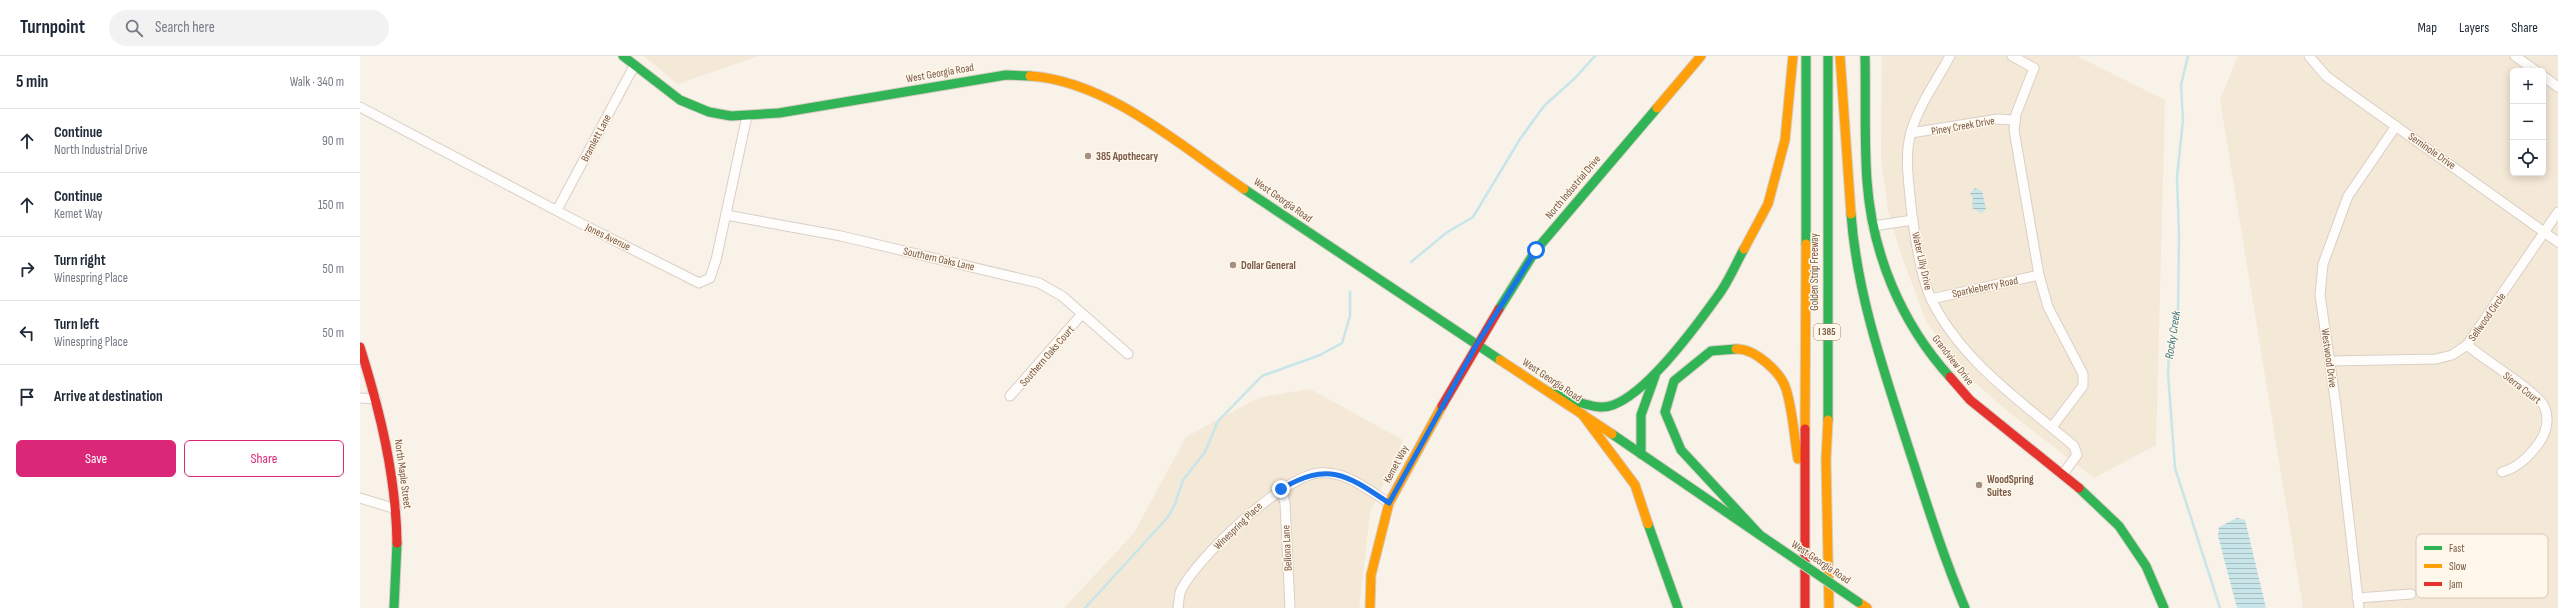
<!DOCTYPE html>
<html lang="en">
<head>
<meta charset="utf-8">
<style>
  :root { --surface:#fff; --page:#f2f2f3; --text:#1f2937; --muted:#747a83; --line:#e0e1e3; --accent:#db2777 }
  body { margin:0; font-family:"Sofia Sans Condensed",sans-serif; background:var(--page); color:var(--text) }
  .controls { position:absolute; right:12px; top:12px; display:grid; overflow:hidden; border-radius:6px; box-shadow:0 2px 10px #0003 }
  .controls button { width:36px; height:36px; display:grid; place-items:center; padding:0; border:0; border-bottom:1px solid var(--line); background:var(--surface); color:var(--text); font:20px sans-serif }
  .stop { position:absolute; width:12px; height:12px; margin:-9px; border:3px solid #1a73e8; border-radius:50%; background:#fff }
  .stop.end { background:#1a73e8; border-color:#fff; box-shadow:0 1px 4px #0008 }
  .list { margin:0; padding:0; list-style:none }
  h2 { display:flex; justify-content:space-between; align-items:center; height:52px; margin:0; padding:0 16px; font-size:17px }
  h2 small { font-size:13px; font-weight:400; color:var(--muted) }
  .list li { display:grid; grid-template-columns:26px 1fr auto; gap:12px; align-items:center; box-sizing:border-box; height:64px; padding:0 16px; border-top:1px solid var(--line) }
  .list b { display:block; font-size:15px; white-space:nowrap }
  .list p { margin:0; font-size:13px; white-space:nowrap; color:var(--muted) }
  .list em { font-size:13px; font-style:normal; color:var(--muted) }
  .actions { display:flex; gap:8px; padding:12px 16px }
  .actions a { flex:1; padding:9px 0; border:1px solid var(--accent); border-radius:6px; text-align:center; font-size:14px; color:var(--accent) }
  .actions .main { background:var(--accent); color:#fff }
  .icon { flex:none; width:22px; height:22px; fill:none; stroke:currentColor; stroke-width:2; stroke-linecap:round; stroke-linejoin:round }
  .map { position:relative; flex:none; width:2198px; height:552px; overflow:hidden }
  header { display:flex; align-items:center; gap:24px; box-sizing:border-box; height:56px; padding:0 20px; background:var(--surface); border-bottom:1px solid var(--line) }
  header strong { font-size:19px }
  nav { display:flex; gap:22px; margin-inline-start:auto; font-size:14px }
  .search { width:280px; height:36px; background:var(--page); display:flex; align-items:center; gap:10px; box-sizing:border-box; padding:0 14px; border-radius:22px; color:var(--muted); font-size:15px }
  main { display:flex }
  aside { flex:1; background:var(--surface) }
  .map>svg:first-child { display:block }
</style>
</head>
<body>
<header>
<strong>Turnpoint</strong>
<div class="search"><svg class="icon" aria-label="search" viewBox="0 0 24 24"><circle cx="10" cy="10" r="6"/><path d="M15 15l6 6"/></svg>Search here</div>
<nav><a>Map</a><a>Layers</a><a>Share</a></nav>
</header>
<main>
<aside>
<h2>5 min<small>Walk · 340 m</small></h2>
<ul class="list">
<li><svg class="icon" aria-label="ahead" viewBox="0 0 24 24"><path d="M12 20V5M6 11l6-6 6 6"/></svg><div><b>Continue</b><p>North Industrial Drive</p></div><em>90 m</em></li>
<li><svg class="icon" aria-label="ahead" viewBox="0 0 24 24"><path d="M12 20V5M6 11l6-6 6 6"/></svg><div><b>Continue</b><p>Kemet Way</p></div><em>150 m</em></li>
<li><svg class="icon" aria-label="right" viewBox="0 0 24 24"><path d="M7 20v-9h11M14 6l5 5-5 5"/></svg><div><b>Turn right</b><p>Winespring Place</p></div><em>50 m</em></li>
<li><svg class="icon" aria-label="left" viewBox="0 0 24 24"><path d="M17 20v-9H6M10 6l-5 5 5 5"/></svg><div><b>Turn left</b><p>Winespring Place</p></div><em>50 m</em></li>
<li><svg class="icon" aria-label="arrive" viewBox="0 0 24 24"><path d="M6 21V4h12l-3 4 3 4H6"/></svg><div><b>Arrive at destination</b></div></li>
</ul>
<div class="actions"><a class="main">Save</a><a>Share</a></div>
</aside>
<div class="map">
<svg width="2198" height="552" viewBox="0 0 2198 552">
  <defs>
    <pattern id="water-rules" width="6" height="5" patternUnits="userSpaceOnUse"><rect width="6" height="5" fill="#c8e5e9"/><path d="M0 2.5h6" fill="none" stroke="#a7bdbf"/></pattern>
  </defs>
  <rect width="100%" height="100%" fill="#f8f2e8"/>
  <!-- residential -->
  <g fill="#f4e8d7" fill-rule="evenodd">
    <polygon points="284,0 398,0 318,28"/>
    <polygon points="1522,0 1717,0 1805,44 1796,389 1734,422 1646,354 1611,323 1567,267 1541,198 1528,155 1521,100"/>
    <path d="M1878,0H2198V552H1943L1860,44ZM2153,15H2183V117H2153Z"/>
    <polygon points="950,333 1043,384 1010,457 999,552 704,552 774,477 826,381 898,342"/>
  </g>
  <!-- water -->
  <g fill="url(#water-rules)">
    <polygon points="1615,132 1622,135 1626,153 1622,157 1612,152 1613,142 1610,138"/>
    <polygon points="1877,462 1885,464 1906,552 1877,552 1858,480 1859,471"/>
  </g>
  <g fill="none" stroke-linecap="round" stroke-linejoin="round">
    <!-- stream -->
    <g stroke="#c8e5e9" stroke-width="2.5">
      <polyline points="1828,0 1821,29 1823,64 1817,121 1819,180 1818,258 1809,298 1808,317 1815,412 1860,552"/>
      <polyline points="1051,206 1086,177 1113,161 1160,83 1184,50 1215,22 1235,0"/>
      <polyline points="725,552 808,461 815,448 823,424 845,396 858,365 902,320 960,299 982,287 990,260 990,236"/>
    </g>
    <defs>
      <g id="street">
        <path d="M1590,0C1577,24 1559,49 1551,76C1544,100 1549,126 1551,151C1554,175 1561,221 1571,243C1602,306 1662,346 1714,390L1717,399L1703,418"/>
        <polyline points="1652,0 1674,12 1656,58 1654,74 1679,219 1688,251 1723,318 1723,330 1692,371"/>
        <polyline points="1949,0 1966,20 1992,39 2198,186"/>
        <polyline points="2155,0 2176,15"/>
        <polyline points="2183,20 2198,31"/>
        <polyline points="0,51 220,167 339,227 350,222 356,204 387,60"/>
        <polyline points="1551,77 1638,63 1654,64"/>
        <polyline points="197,154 274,10"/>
        <polyline points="366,159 481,180 679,227 702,240 768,298"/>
        <polyline points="1513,170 1553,164"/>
        <polyline points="1571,243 1679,219"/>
        <path d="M2107,289C2123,303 2176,335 2184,350C2190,363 2187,375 2179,387C2169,400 2158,412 2142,416"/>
        <polyline points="1970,305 2076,303 2092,299 2107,289 2198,156"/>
        <polyline points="650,340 722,258"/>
        <polyline points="0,342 16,343"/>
        <polyline points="921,433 925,447 930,552"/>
        <polyline points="0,442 36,453"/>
        <polyline points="1997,542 2051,538"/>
        <path d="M818,552C819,546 819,539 821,534C837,502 921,422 958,417C985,414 1007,433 1029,447"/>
        <polyline points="1999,552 1976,350 1960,239 1963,208 1988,140 2036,70"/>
      </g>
      <g id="fast">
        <polyline points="263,0 320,44 349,56 371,60 419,57 646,19 670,20"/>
        <path d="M1505,0C1506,41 1504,84 1507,125C1512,197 1541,267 1590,321"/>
        <polyline points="884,133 1140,304"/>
        <path d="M1491,158C1497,238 1523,312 1547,387C1565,442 1582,498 1605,552"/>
        <polyline points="1446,188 1446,0"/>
        <polyline points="1139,253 1176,194 1297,52"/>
        <polyline points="1376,293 1351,295 1314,325 1305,356 1321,394 1399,478"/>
        <path d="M1190,336C1205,341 1224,350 1240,351C1276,354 1337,269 1357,241C1368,227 1375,209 1384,193"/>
        <polyline points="1468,364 1468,0"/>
        <polyline points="1252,378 1416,490"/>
        <polyline points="1281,398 1281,359 1295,320"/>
        <polyline points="1719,432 1759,470 1786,510 1804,552"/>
        <polyline points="1288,468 1318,552"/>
        <polyline points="34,552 37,487"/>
      </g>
      <g id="slow">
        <polyline points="1480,0 1491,158"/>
        <path d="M670,20C748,25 821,90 884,133"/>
        <polyline points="1297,52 1341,0"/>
        <polyline points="1384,193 1408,148 1425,84 1433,0"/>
        <path d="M1376,293C1394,292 1421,316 1426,333C1433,355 1434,381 1438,403"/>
        <polyline points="1140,304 1252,378"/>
        <polyline points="1222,358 1275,429 1288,468"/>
        <polyline points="1468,364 1466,403 1469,552"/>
        <polyline points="1445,373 1446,188"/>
        <polyline points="1498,546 1507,552"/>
        <polyline points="1010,552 1011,519 1029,447 1082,350"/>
      </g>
      <g id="jam">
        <path d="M0,291C20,355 36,420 37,487"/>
        <polyline points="1590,321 1610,344 1719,432"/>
        <polyline points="1082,350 1139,253"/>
        <polyline points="1445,552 1445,373"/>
      </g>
    </defs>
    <!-- street casing -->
    <use href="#street" stroke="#d9cfc6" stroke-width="11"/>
    <!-- fast casing -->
    <use href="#fast" stroke="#d9cec4" stroke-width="11"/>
    <!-- slow casing -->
    <use href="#slow" stroke="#d9cec4" stroke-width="11"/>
    <!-- jam casing -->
    <use href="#jam" stroke="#d9cec4" stroke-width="11"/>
    <!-- street -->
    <use href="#street" stroke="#fefdfc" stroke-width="9"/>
    <!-- fast -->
    <use href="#fast" stroke="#30b455" stroke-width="9"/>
    <!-- slow -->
    <use href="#slow" stroke="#ff9f0a" stroke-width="9"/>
    <!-- jam -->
    <use href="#jam" stroke="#e5322d" stroke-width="9"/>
    <defs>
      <polyline id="fast-bridge" points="1416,490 1498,546"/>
    </defs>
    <!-- fast-bridge casing -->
    <use href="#fast-bridge" stroke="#d9cec4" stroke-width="11" stroke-linecap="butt"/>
    <!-- fast-bridge -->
    <use href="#fast-bridge" stroke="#30b455" stroke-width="9"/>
  </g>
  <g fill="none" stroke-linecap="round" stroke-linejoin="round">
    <!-- route -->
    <path stroke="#1a73e8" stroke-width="5" d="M921,433C969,405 987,419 1029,447L1117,288L1176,194"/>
  </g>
  <!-- markers -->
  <g fill="#a58f7f" stroke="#fff7ea" stroke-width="1.5">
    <circle cx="728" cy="100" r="4"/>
    <circle cx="873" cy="209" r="4"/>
    <circle cx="1619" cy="429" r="4"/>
  </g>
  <g text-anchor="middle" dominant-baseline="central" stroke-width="3" stroke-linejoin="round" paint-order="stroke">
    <!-- shield labels -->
    <rect fill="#fff7ea" stroke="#a08877" stroke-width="1" x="1454" y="268" width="26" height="16" rx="3"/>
    <g font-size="10" font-weight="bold" fill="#785946">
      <text x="1467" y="276">I 385</text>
    </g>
    <!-- street labels -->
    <g font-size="11" fill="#785946" stroke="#fff7ea">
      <text transform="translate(580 17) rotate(-10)">West Georgia Road</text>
      <text transform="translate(1603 70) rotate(-10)">Piney Creek Drive</text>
      <text transform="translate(236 82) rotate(-62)">Bramlett Lane</text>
      <text transform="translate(2072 95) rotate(35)">Seminole Drive</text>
      <text transform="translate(1213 131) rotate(-50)">North Industrial Drive</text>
      <text transform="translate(923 144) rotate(35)">West Georgia Road</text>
      <text transform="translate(248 181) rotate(26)">Jones Avenue</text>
      <text transform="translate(579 203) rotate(13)">Southern Oaks Lane</text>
      <text transform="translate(1562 205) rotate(77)">Water Lilly Drive</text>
      <text transform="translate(1454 216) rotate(-90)">Golden Strip Freeway</text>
      <text transform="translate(1625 231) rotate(-12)">Sparkleberry Road</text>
      <text transform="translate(2127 261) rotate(-55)">Sellwood Circle</text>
      <text transform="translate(687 300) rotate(-49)">Southern Oaks Court</text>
      <text transform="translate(1969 302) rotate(82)">Westwood Drive</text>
      <text transform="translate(1593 304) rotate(52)">Grandview Drive</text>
      <text transform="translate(1192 324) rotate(34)">West Georgia Road</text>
      <text transform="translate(2162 332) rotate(38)">Sierra Court</text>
      <text transform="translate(1036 408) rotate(-62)">Kemet Way</text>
      <text transform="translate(43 418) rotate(82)">North Maple Street</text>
      <text transform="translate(878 470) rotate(-44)">Winespring Place</text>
      <text transform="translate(927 492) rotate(-93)">Bellona Lane</text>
      <text transform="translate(1461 506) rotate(34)">West Georgia Road</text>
    </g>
    <!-- poi labels -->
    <g font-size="11" font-weight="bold" fill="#785946" stroke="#fff7ea" text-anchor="start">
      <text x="736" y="100">385 Apothecary</text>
      <text x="881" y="209">Dollar General</text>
      <text x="1627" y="423">WoodSpring<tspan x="1627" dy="13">Suites</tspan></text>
    </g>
    <!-- water labels -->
    <g font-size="12" font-style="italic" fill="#3b7787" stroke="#fff7ea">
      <text transform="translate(1813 279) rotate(-81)">Rocky Creek</text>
    </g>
  </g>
  <!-- legend -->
  <rect x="2056" y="478" width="132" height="64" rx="6" fill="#fff7ea" stroke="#d6c8b9" stroke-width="1"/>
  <rect x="2064" y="490" width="18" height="4" fill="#30b455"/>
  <rect x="2064" y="508" width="18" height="4" fill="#ff9f0a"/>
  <rect x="2064" y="526" width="18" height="4" fill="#e5322d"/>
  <g font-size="11" fill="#785946">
    <text x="2089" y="496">Fast</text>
    <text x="2089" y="514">Slow</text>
    <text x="2089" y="532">Jam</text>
  </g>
</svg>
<div class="controls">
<button>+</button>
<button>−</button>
<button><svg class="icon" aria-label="locate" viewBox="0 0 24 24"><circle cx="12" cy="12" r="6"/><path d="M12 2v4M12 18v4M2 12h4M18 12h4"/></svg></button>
</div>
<div class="stop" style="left:1176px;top:194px"></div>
<div class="stop end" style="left:921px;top:433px"></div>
</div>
</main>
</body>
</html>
